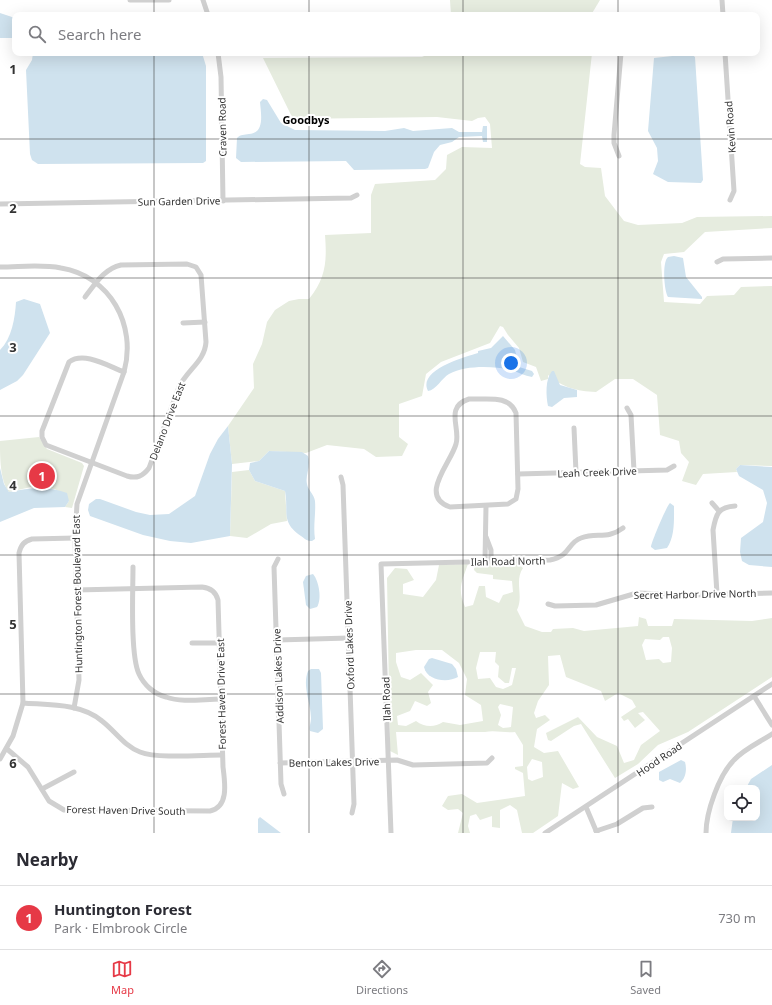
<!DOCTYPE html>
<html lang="en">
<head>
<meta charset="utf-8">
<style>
  :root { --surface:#fff; --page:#f7f7f7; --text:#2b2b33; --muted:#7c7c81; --line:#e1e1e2; --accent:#e63946 }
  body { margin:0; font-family:"Noto Sans",sans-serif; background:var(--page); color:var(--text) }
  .controls { position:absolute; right:12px; bottom:12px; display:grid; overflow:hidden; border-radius:8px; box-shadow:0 4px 16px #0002 }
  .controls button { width:36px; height:36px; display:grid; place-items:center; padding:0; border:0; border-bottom:1px solid var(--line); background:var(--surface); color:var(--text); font:20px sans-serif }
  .you { position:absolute; left:511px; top:363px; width:14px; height:14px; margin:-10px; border:3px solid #fff; border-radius:50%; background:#1a73e8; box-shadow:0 0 0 6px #1a73e833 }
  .badge { display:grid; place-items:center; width:26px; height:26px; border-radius:50%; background:var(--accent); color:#fff; font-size:13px; font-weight:700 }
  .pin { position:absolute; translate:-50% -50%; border:2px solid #fff; box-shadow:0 1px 4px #0006 }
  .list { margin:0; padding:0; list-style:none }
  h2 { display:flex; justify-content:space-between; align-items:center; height:52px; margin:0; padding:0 16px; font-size:17px }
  h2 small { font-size:13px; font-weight:400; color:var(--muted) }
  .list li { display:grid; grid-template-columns:26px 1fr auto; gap:12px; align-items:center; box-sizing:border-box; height:64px; padding:0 16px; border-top:1px solid var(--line) }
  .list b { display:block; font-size:15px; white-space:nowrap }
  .list p { margin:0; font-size:13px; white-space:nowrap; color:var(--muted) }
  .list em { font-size:13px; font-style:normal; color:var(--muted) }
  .icon { flex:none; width:22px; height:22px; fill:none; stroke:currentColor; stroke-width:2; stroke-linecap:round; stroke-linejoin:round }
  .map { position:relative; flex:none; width:772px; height:833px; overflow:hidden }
  .search { position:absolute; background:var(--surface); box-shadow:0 4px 16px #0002; left:12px; right:12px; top:12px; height:44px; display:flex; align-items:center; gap:10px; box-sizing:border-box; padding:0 14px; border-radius:8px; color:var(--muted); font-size:15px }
  .sheet { height:116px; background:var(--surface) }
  nav { display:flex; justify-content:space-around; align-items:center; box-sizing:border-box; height:56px; border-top:1px solid var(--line); background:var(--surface); font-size:11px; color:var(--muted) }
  nav a { display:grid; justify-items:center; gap:2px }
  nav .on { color:var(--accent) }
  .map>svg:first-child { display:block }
</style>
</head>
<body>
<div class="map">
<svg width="772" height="833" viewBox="0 0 772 833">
  <rect width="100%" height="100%" fill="#fff"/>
  <!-- green -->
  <g fill="#e6ecdf" fill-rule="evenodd">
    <polygon points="450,0 600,0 591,15 451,15"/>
    <path d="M431,53H592L580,164L585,167L601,168L605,196L624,221L638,225L682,223L697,217L772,216V228L705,232L684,252L664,254L661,262L664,302L700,304L707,296L734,295L741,287L772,286V466L740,465L736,469L737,472L703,474L696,485L682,481L689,462L681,453L679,441L660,435L657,395L633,379H615L596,392C576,391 564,388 548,375V379L541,381L536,367L523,362L519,348L508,335L503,327L500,326L490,343L441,362L426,374L422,396L399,404V437L408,444L402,456L376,457L364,449L327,445L306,453L269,451L259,461L232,464L228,426L254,388L253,364L262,344L267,322L275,310L289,301L299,299H309C326,278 327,261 325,235L371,233V195L375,184L435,180L446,169L447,155L462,147L492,148L490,124L485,117L478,118L472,121L437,117L293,119L263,58L422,57Z"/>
    <path d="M39,437L47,449L82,463L84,466L72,508L65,507L69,501L55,489L31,487L9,492C0,481 0,456 0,441Z"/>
    <polygon points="249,470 255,481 285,491 287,521 271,524 247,538 230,536 232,472"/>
    <path d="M475,563H517L523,568C514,581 524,596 517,610L525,626L542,632H551L553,629L573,628L584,631L638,626L639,617L646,619L648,626H672L674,619L752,621L772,618V677L688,732L658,745L638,764L615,778L581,724L574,726L551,741L548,740L546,733L578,717L597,737L617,746L624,763L634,760L641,745L660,731L643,712L638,713L645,720L635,728L628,719L624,721L621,717L636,707L632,700L618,693L605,701L601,691L566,677L560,655L548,656L549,685L538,701L534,713L536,718L545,715L550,720L537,729L534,747L544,753L558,751L579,787L573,789L562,783L558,816L533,833H522L517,810L510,805L500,810V828L492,827V816L480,820L476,814L470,816L468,826L470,833H458L463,813L458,809L448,810L442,806L448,796L462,794L477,803L525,796L523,773L515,769V767L523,766V745L515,732C504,733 495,730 485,732H396L398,755L390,751L387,578L395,568L407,569L414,580L403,584V594L423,597L436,580L439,565L468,564C462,581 457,589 465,607L473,605L479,586H485L486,597L499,603L503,595L513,592L512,581L493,579V575L477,573L474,570ZM663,637H669L672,648L671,662L663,663L659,659L646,660L642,645L645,639L660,640ZM416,650H442L459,663L467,679L465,695L481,705L483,721L460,725L443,722C434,728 424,727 416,721L406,726L398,725L397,716L410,711L415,701L427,706L431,703L428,692L433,685L421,673L410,680L401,677L396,662V653ZM480,652H496L495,662L499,666L498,677L505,683H509L512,668H516L512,685L503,689L496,687L490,678L478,679L476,668ZM500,704L513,707L511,727L503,728L498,725L501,715L498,707ZM532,759L542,762L543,777L532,781L528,779L527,767Z"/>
  </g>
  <!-- water -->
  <g fill="#cfe2ee">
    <polygon points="0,13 15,18 15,38 0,38"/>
    <polygon points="33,53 202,53 206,66 206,161 203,163 38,164 32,160 30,154 26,70 32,60"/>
    <polygon points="691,54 695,57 703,180 701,183 668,182 653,174 658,161 657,148 648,131 654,58"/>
    <path d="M263,99L267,100L281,123L295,130L385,131L404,128L413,131L452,128L459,132H482L483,126H487V142H483L482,136L459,137L452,142L440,145L434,152L428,168L425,169L354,170L346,161L241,162L236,158L237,138C241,134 244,135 249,134C265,133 261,114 260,102Z"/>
    <path d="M674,256L683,258L686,277L702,297V299L668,297C664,290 662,262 668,257Z"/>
    <path d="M24,299L40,304L50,333L23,375L17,381L0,390V350C12,338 15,318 16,302Z"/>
    <path d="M503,336L515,350L519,367L532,371L534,374L532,377C525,376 518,372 511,370C493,366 466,365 449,374C442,378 436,390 428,391C417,370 465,357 478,353V351L491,348Z"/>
    <path d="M552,371H554L560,385L577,390V397L564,398L552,407L548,406C546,396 545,379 552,371Z"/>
    <polygon points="228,426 232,464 230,536 191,543 170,541 143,535 90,516 88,510 89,504 96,499 100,499 136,512 150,515 169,514 195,496 210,454 218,439"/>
    <path d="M269,451L302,452L308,456C311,467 305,476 307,484C308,490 314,494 315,501C316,514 313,526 315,539L312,541C307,541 305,539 301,536C280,522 289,511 285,491L255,481L249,470L250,463L259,461Z"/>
    <polygon points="740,465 772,467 772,567 749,565 742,561 740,552 741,538 763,522 767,503 763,490 739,476 736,469"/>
    <path d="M0,468L4,484L9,492C30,488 47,486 67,493L69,501L65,507L34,508L0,522Z"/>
    <path d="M670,503L674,506C674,519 675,537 667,548L655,550L651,547C651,543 667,505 670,503Z"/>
    <path d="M313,574C319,581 322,599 317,607L310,609L306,605L303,582L306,576Z"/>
    <path d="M432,658L452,664L456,669L458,677C448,683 427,681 424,667L429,659Z"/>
    <path d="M311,669H319L321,673L323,729L318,733L310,731C309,726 311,723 311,718C311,703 302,686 308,671Z"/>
    <path d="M681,760L685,762C687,769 686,778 680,783L670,779L663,782L659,780V772Z"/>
    <polygon points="772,765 772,833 731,833 733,818 757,818 757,788 746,788 751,779"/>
    <polygon points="260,817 281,833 258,833 258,819"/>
  </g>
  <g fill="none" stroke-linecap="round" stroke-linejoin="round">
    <!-- minor -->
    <g stroke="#d0d0d0" stroke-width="5">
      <polyline points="130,0 169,0"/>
      <polyline points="203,0 208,15"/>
      <polyline points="722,0 723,15"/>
      <polyline points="218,53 221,77 223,201"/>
      <polyline points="725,53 734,191 730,200"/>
      <polyline points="619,156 614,143 614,135 621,53"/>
      <polyline points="0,204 351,198 357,195"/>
      <polyline points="717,262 723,259 772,258"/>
      <path d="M0,267C20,267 41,264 61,268C110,276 137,325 124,372L77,504L75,538L79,680L74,708"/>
      <path d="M85,297C96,283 104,269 121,265L187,264L196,267L201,275L206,342C205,361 187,370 179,387L149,468C143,476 137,479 127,476L46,445L42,437V431L69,362C84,351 108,366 124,372"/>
      <polyline points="183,323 205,322"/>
      <path d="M469,399C486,400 509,394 516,413L518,489L516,499L508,504L450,507C418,496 451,463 456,444C461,428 444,407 469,399Z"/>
      <polyline points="627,408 631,415 634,471"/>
      <polyline points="574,428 576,472"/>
      <polyline points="518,474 667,470 674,466"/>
      <polyline points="341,477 343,485 354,804 352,813"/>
      <polyline points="712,503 719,511"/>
      <polyline points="486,537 491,550 491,561"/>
      <polyline points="278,559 274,567 281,784 284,794"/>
      <polyline points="485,561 486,506"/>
      <path d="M133,567C133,590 130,655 139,674C144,685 154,694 166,697C182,703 203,699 221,699"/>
      <path d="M717,594L713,530C716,514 718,507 735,506"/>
      <polyline points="548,604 555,606 596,605 637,593 691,595 772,593"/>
      <polyline points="277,640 349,638"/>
      <polyline points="192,643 219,643"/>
      <polyline points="754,696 772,725"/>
      <path d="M23,703C48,705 81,703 102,721C115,731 124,746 140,752C158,759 201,755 222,755"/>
      <path d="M7,749L28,767L49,801L64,810L210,811C229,807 225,783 223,767L218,600C216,592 211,588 202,587L76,590"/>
      <path d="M0,759L13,736L23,703L19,553C21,545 24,541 32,539L75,538"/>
      <polyline points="280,763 397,760 413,765 487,763 492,758"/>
      <polyline points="42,789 74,772"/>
      <polyline points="586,807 597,833"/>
      <polyline points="596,831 617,824 643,808 652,807"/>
      <path d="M391,833L381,564L550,560C571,556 567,543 581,538C597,532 607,540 623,528"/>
      <polyline points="545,833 772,684"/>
      <path d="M706,833C706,812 719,775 734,760C744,749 760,742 772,734"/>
    </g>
  </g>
  <!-- grid -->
  <path fill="none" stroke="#333" stroke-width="1" stroke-opacity="0.55" d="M154,0V15M309,0V15M463,0V15M618,0V15M154,53V833M309,53V833M463,53V833M618,53V833M0,139H772M0,278H772M0,416H772M0,555H772M0,694H772"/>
  <g text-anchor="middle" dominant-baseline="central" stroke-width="4" stroke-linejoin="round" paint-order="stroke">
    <!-- street labels -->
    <g font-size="10" fill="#333" stroke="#fff">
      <text transform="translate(222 127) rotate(-91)">Craven Road</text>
      <text transform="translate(730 127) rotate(-94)">Kevin Road</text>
      <text transform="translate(179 201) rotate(-1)">Sun Garden Drive</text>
      <text transform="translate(167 421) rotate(-69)">Delano Drive East</text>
      <text transform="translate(597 472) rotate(-2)">Leah Creek Drive</text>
      <text transform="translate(508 561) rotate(-1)">Ilah Road North</text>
      <text transform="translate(77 594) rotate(-91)">Huntington Forest Boulevard East</text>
      <text transform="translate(695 594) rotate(-1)">Secret Harbor Drive North</text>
      <text transform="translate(349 645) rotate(-92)">Oxford Lakes Drive</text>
      <text transform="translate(278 676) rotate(-92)">Addison Lakes Drive</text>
      <text transform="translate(221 694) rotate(-91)">Forest Haven Drive East</text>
      <text transform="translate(386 699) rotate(-92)">Ilah Road</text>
      <text transform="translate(659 759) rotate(-34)">Hood Road</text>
      <text transform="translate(334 762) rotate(-1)">Benton Lakes Drive</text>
      <text transform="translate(126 810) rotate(1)">Forest Haven Drive South</text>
    </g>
    <!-- neighbourhood labels -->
    <g font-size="11" font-weight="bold" fill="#000" stroke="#fff">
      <text x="306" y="119">Goodbys</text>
    </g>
  </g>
  <g font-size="13" text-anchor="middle" font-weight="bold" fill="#333" stroke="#fff" stroke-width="4" stroke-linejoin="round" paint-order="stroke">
    <text x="13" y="74">1</text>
    <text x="13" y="213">2</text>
    <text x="13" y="352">3</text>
    <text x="13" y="490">4</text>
    <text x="13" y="629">5</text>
    <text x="13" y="768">6</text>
  </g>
</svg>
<div class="controls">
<button><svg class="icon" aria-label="locate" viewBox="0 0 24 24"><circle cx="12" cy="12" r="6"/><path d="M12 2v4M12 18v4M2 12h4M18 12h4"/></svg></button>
</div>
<div class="you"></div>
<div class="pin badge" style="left:42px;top:476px">1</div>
<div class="search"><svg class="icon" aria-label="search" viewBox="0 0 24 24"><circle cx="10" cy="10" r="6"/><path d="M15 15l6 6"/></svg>Search here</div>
</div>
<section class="sheet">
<h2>Nearby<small></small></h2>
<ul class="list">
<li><span class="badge">1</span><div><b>Huntington Forest</b><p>Park · Elmbrook Circle</p></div><em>730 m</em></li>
</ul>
</section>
<nav>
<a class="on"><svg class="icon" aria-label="map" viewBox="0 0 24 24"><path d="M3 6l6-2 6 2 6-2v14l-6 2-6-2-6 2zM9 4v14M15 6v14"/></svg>Map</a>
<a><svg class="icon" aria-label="directions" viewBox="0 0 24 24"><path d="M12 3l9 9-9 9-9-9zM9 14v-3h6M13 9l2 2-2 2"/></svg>Directions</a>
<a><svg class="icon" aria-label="saved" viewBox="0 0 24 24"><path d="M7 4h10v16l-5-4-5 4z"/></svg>Saved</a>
</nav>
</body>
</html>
